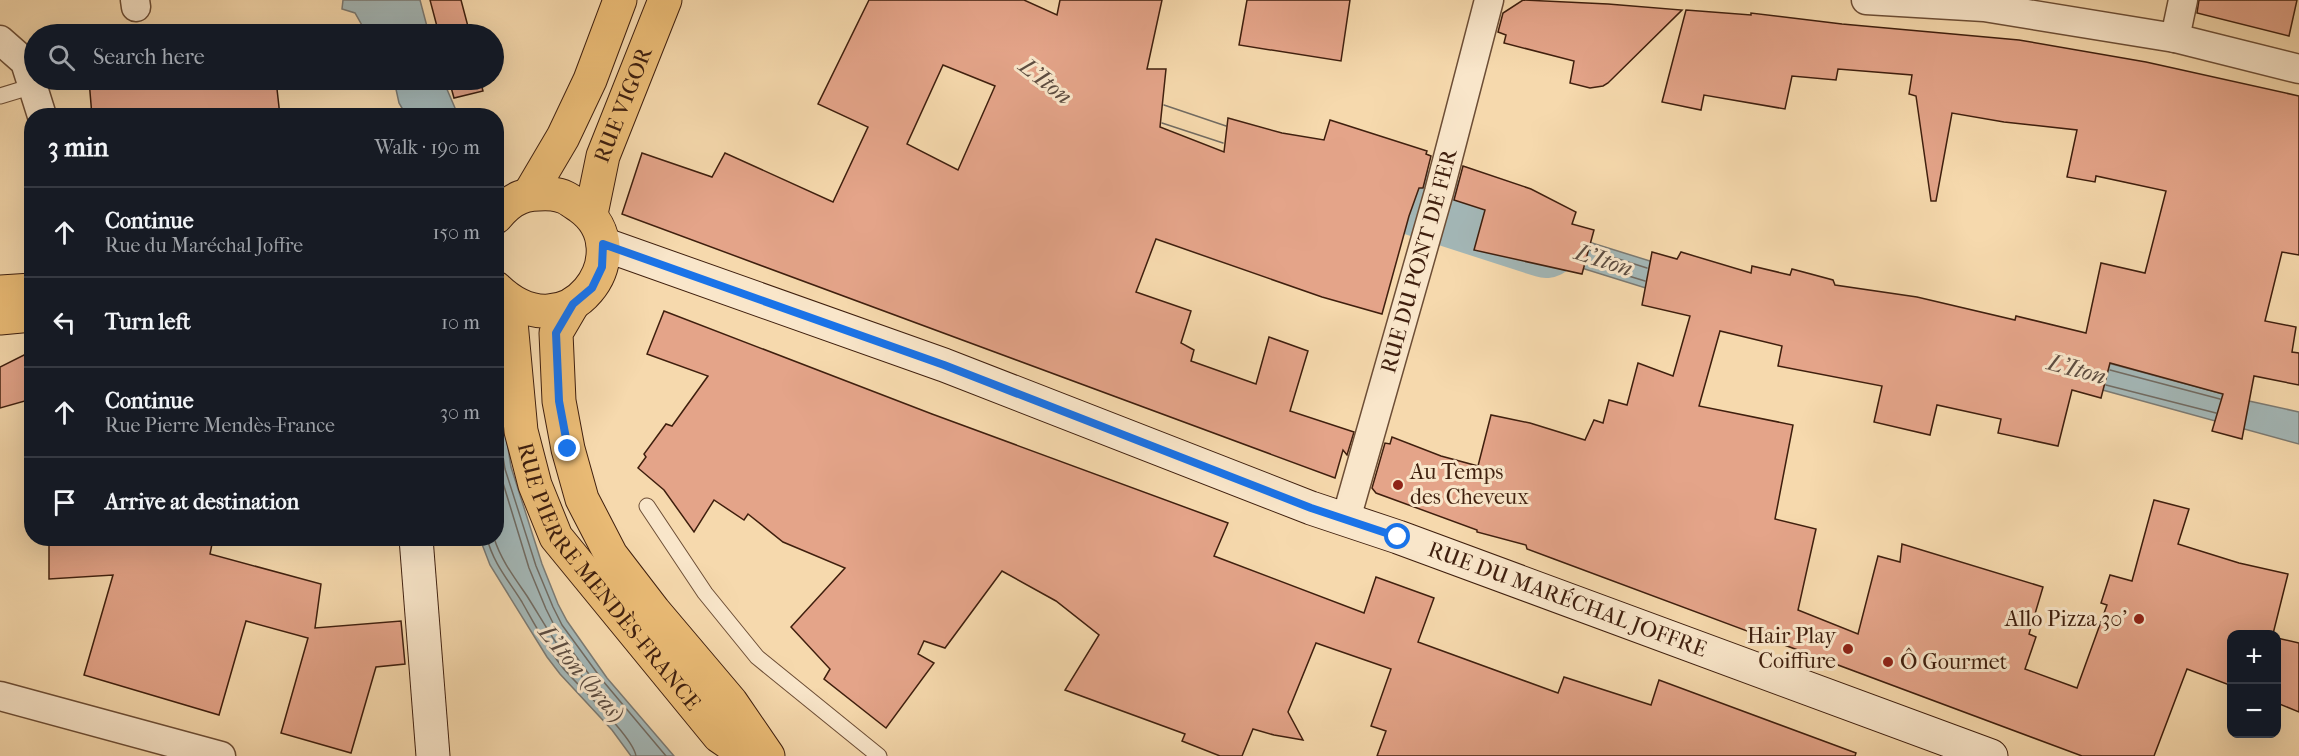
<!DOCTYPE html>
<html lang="en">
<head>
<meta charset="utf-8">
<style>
  :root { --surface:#171b24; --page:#242831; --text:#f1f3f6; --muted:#9ea1a6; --line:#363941 }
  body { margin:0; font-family:"IM FELL French Canon",serif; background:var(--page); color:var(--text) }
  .controls { position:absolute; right:18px; bottom:18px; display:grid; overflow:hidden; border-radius:12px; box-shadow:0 6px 24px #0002 }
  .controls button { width:54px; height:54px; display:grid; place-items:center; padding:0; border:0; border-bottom:2px solid var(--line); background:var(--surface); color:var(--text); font:30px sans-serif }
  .stop { position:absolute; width:18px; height:18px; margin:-14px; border:4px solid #1a73e8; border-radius:50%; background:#fff }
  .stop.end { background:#1a73e8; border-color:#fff; box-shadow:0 2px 6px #0008 }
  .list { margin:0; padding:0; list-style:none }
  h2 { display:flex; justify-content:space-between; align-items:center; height:78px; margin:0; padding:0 24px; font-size:26px }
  h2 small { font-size:20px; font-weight:400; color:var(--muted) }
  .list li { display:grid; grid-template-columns:39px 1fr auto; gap:18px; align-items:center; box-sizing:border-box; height:90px; padding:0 24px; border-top:2px solid var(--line) }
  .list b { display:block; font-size:22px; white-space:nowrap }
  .list p { margin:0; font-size:20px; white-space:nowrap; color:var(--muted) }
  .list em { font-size:20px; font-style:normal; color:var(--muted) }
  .icon { flex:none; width:33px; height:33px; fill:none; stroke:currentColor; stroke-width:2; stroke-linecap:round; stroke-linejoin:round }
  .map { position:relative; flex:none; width:2299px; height:756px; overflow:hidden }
  .search { position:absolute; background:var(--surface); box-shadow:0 6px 24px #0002; left:24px; top:24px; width:480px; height:66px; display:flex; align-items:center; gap:15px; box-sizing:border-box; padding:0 21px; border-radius:33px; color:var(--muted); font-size:22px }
  .panel { position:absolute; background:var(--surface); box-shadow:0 6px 24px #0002; left:24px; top:108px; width:480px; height:438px; border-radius:24px }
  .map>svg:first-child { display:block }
</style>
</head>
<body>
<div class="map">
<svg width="2299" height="756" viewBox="0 0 2299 756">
  <rect width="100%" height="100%" fill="#f6d9ad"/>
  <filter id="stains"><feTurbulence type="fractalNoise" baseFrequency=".00333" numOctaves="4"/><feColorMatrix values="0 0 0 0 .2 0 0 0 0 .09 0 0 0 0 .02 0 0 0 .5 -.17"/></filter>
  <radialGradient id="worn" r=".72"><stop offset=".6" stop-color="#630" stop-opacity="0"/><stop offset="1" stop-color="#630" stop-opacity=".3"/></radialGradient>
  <!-- water -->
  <g fill="#a3b7b7" stroke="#7b7a73" stroke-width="1.5">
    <polygon points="343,0 420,0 429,34 367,34 355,13 342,9"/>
    <polygon points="394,80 443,80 458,115 406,115 399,103"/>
    <polygon points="1460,202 1695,275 2082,356 2249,401 2299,412 2299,444 2088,386 1694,303 1453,228"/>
    <polygon points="497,388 503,416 511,467 542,564 558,604 567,621 607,678 674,756 631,756 612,730 560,674 547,657 490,565 480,539 496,538"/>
  </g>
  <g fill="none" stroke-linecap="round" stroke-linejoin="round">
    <!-- shore -->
    <g stroke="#716b62" stroke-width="1.5">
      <polyline points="1164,105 1226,126"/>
      <polyline points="1162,123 1223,143"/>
      <polyline points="1590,250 1647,268"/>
      <polyline points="1586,263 1645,281"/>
      <polyline points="2110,370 2220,399"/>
      <polyline points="2106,385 2216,413"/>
      <polyline points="496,413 505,469 536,566 553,607 562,625 603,681 666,756"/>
      <path d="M487,538C493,563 509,581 522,602C535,625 547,648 563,668C578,686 633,736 636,756"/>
      <path d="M494,538C501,560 514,577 527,596C546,626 561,655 586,681H590L591,677L556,629L546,609L529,568L496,460"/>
    </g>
    <!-- river -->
    <polyline stroke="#a3b7b7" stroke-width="68" points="1326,173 1546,244"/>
  </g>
  <!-- building -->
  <g fill="#e4a489" stroke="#3f1f0e" stroke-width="1.5" fill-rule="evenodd">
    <polygon points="430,0 461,0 470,34 439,34"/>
    <path d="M869,0H1024L1057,15L1060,0H1162L1147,69H1166L1160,127L1224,152L1228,118L1282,133L1324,140L1330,120L1427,151L1426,154L1431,156L1423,188H1419L1409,216L1382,314L1322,297L1156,239L1136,292L1191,311L1181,343L1194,350L1191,361L1256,384L1269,337L1308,351L1290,411L1354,432L1347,455L1343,450L1335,478L622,214L642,153L712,177L725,153L833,202L868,127L818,104ZM943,65L995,86L958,170L907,144Z"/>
    <polygon points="1247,0 1350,0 1341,61 1239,45"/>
    <polygon points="1523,0 1608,4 1682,10 1608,83 1603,86 1590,88 1570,83 1574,61 1504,43 1506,35 1498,32 1503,13"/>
    <polygon points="2199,0 2297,0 2289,36 2197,13"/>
    <polygon points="1686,10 1751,15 1751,13 1842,24 2019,40 2146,62 2299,96 2299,255 2282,252 2265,321 2296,327 2292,352 2299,353 2299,385 2254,376 2242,439 2212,431 2223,394 2110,363 2101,398 2072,390 2058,446 1998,433 2001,419 1937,405 1930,435 1874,422 1882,386 1778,366 1782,346 1720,331 1699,406 1793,425 1775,519 1816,529 1798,610 1858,634 1878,556 1900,562 1902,544 2043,587 2029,634 2036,637 2025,669 2077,688 2107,605 2101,603 2110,575 2132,581 2154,500 2189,509 2178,544 2239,563 2288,574 2273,634 2232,634 2232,686 2187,669 2154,756 2082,756 1554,559 1527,549 1526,545 1477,532 1477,530 1376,493 1372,488 1385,443 1390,444 1392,437 1441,456 1478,466 1491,415 1530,423 1585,440 1594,420 1603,423 1609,400 1627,405 1638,363 1673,376 1690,316 1642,305 1652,252 1677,259 1681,252 1751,273 1752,266 1790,275 1792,269 1833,280 1835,285 1917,297 2015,320 2016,316 2086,333 2101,263 2145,273 2166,191 2096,176 2095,182 2067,177 2077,130 2004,122 1952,113 1936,201 1931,201 1916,96 1909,94 1912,75 1838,69 1836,80 1792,76 1785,109 1704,95 1701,110 1662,102"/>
    <polygon points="89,80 276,80 280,116 92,116"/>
    <polygon points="449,80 480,80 483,91 454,98"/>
    <polygon points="1463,166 1531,189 1576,212 1572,224 1594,230 1582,274 1474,250 1485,210 1454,200"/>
    <polygon points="664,311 932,414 1228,523 1214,556 1364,613 1376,577 1434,598 1418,642 1558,693 1564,677 1651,705 1659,680 1856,753 1855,756 1377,756 1386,731 1371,726 1391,669 1316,643 1288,712 1303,740 1274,735 1253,729 1242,756 1220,756 1182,741 1185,734 1065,690 1099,635 1056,601 1002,571 945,648 924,641 918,654 934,663 886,728 824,679 830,669 791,627 845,568 783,542 748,514 744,520 714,500 694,532 664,490 638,468 646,457 644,454 666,424 672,426 708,376 647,354"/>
    <polygon points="32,351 32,399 0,408 0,367"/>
    <polygon points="49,538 192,538 212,544 210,554 321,584 315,628 401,621 405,664 376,667 351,753 281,733 308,638 246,621 219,715 84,675 113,575 49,579"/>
    <polygon points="2277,638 2299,643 2299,712 2277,703"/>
  </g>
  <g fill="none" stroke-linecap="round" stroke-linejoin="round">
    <defs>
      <g id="lane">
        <polyline points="0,96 33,86"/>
        <polyline points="647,506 705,593 757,657 879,756"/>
      </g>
      <g id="street">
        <polyline points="135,0 136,7"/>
        <polyline points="1866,0 1984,7 2175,38 2299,69"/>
        <polyline points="2175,38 2183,0"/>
        <polyline points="0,40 25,62 42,116"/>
        <path id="s1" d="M1346,519L1439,192L1489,0"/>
        <polyline points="0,696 221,756"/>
      </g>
      <g id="secondary">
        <path id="s2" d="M603,244L944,365L1311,508L1398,537L1991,756"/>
        <polyline points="416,538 433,756"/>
      </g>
      <g id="primary">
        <polyline points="530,193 563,137 590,80 620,0"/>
        <path id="s3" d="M591,214L603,156L665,0"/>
        <path d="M496,217C513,196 526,193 552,194C564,195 570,200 580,207C642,251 568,358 496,288"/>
        <polyline points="0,292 32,290"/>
        <path id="s4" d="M509,300L521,431L535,485L556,537L719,736L748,756"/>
        <polyline points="573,304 556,333 559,401 568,449 582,499 611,555 654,611 731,702 768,756"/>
        <polyline points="0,318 32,315"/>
      </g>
    </defs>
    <!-- lane casing -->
    <use href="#lane" stroke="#6d4e36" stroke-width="17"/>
    <!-- street casing -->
    <use href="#street" stroke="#6d4e36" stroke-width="31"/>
    <!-- secondary casing -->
    <use href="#secondary" stroke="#3f1f0e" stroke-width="35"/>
    <!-- primary casing -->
    <use href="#primary" stroke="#3f1f0e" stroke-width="35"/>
    <!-- lane -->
    <use href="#lane" stroke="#f9e6ca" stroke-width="15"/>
    <!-- street -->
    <use href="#street" stroke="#f9e6ca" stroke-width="28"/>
    <!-- secondary -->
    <use href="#secondary" stroke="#f9e6ca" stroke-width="33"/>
    <!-- primary -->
    <use href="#primary" stroke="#ebbc76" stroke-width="33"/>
  </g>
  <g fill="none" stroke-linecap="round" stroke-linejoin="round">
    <!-- route -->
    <polyline stroke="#1a73e8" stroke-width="8" points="568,449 559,401 556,333 573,304 592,288 602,267 603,244 944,365 1311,508 1398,537"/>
  </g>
  <!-- markers -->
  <g fill="#8f2418" stroke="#f9e6ca" stroke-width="2">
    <circle cx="1398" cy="485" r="6"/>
    <circle cx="2139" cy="619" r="6"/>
    <circle cx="1848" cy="649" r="6"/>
    <circle cx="1888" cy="662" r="6"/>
  </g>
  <g text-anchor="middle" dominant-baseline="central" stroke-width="6" stroke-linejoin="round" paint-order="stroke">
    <!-- street labels -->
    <g font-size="22" fill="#3f1f0e" stroke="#f9e6ca">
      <text stroke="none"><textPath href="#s3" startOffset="114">RUE VIGOR</textPath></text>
      <text stroke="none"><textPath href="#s1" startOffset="268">RUE DU PONT DE FER</textPath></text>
      <text stroke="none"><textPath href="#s4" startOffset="304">RUE PIERRE MENDÈS-FRANCE</textPath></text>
      <text stroke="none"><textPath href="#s2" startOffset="1028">RUE DU MARÉCHAL JOFFRE</textPath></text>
    </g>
    <!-- poi labels -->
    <g font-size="22" fill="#3f1f0e" stroke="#f9e6ca" text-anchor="start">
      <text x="1410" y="472">Au Temps<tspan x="1410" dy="25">des Cheveux</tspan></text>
      <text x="2127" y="619" text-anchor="end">Allo Pizza 30'</text>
      <text x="1836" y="636" text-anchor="end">Hair Play<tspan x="1836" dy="25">Coiffure</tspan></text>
      <text x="1900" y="662">Ô Gourmet</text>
    </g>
    <!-- water labels -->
    <g font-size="24" font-style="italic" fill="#5d4d41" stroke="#f9e6ca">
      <text transform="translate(1046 81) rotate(38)">L'Iton</text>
      <text transform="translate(1604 260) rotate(18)">L'Iton</text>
      <text transform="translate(2077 369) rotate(15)">L'Iton</text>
      <text transform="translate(582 673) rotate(50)">L'Iton (bras)</text>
    </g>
  </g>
  <rect width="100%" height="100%" filter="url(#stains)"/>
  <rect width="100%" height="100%" fill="url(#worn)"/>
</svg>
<div class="controls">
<button>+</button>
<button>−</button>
</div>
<div class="stop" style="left:1398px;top:537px"></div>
<div class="stop end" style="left:568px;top:449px"></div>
<div class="search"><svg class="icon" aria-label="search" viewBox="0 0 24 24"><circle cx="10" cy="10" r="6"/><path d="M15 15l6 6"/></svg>Search here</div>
<section class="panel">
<h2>3 min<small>Walk · 190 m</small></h2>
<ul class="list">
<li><svg class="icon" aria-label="ahead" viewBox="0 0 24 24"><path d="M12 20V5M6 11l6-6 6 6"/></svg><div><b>Continue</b><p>Rue du Maréchal Joffre</p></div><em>150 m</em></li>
<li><svg class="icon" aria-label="left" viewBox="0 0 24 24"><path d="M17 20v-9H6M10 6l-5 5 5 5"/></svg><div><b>Turn left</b></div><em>10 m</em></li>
<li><svg class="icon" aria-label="ahead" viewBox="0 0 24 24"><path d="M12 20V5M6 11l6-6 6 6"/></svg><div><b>Continue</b><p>Rue Pierre Mendès-France</p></div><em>30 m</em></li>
<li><svg class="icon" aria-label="arrive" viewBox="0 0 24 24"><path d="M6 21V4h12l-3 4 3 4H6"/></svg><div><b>Arrive at destination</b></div></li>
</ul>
</section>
</div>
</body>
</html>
